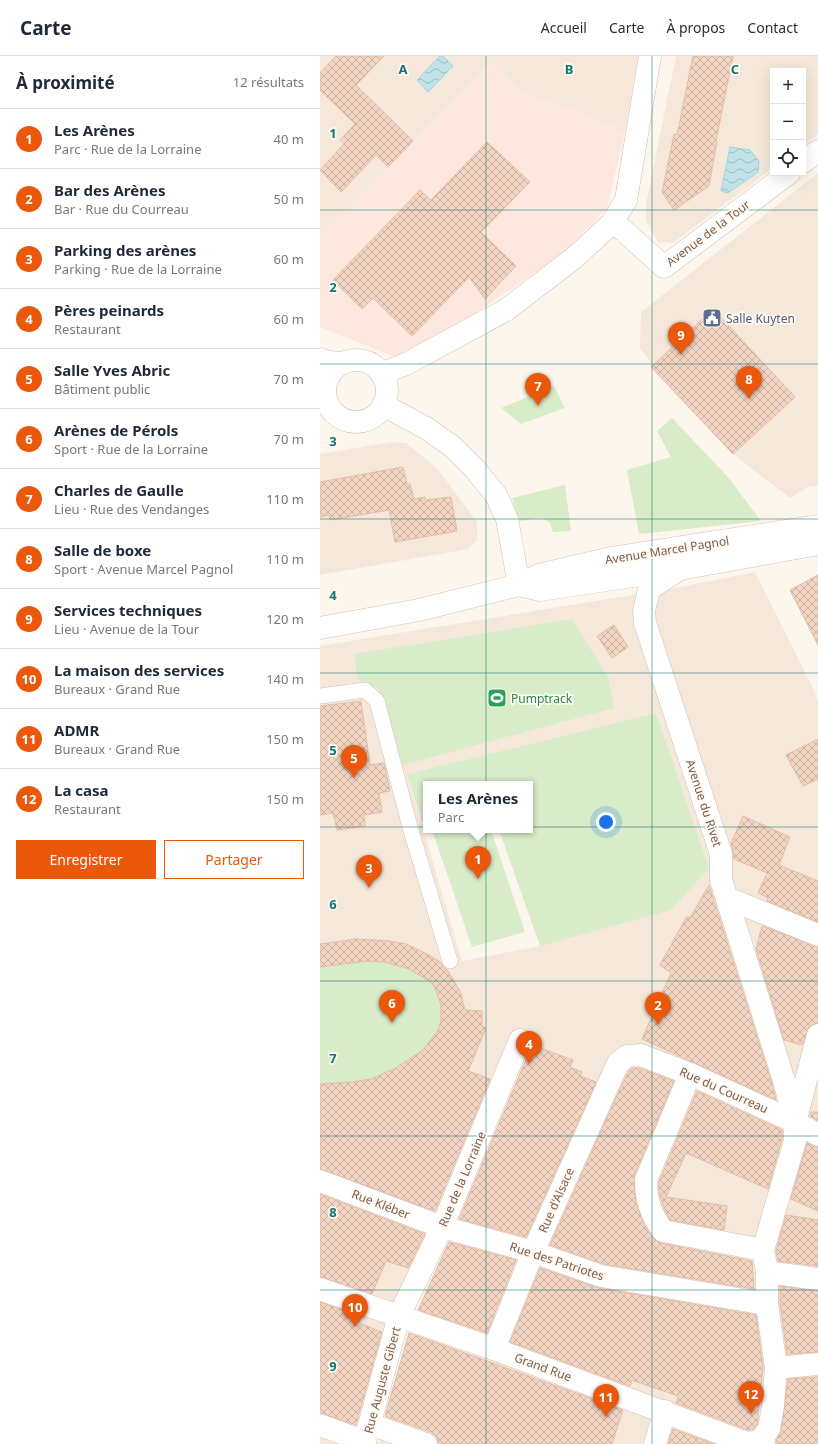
<!DOCTYPE html>
<html lang="fr">
<head>
<meta charset="utf-8">
<style>
  :root { --surface:#fff; --page:#f2f2f3; --text:#1f2937; --muted:#747a83; --line:#e0e1e3; --accent:#ea580c }
  body { margin:0; font-family:"Noto Sans",sans-serif; background:var(--page); color:var(--text) }
  .controls { position:absolute; right:12px; top:12px; display:grid; overflow:hidden; border-radius:0px; box-shadow:0 4px 16px #0002 }
  .controls button { width:36px; height:36px; display:grid; place-items:center; padding:0; border:0; border-bottom:1px solid var(--line); background:var(--surface); color:var(--text); font:20px sans-serif }
  .you { position:absolute; left:286px; top:766px; width:14px; height:14px; margin:-10px; border:3px solid #fff; border-radius:50%; background:#1a73e8; box-shadow:0 0 0 6px #1a73e833 }
  .badge { display:grid; place-items:center; width:26px; height:26px; border-radius:50%; background:var(--accent); color:#fff; font-size:13px; font-weight:700 }
  .pin { position:absolute; translate:-50% -33px; filter:drop-shadow(0 1px 2px #0008) }
  .pin::after { content:''; position:absolute; top:21px; width:14px; height:12px; background:inherit; clip-path:polygon(0 0,100% 0,50% 100%) }
  .popup { position:absolute; left:103px; top:725px; width:110px; height:52px; box-sizing:border-box; display:grid; place-content:center; border-radius:0px; background:var(--surface); filter:drop-shadow(0 1px 3px #0005); font-size:13px; white-space:nowrap; color:var(--muted) }
  .popup b { font-size:15px; color:var(--text) }
  .popup::after { content:''; position:absolute; left:50%; top:100%; margin-left:-8px; border:8px solid transparent; border-top-color:var(--surface) }
  .list { margin:0; padding:0; list-style:none }
  h2 { display:flex; justify-content:space-between; align-items:center; height:52px; margin:0; padding:0 16px; font-size:17px }
  h2 small { font-size:13px; font-weight:400; color:var(--muted) }
  .list li { display:grid; grid-template-columns:26px 1fr auto; gap:12px; align-items:center; box-sizing:border-box; height:60px; padding:0 16px; border-top:1px solid var(--line) }
  .list b { display:block; font-size:15px; white-space:nowrap }
  .list p { margin:0; font-size:13px; white-space:nowrap; color:var(--muted) }
  .list em { font-size:13px; font-style:normal; color:var(--muted) }
  .actions { display:flex; gap:8px; padding:12px 16px }
  .actions a { flex:1; padding:9px 0; border:1px solid var(--accent); border-radius:0px; text-align:center; font-size:14px; color:var(--accent) }
  .actions .main { background:var(--accent); color:#fff }
  .icon { flex:none; width:22px; height:22px; fill:none; stroke:currentColor; stroke-width:2; stroke-linecap:round; stroke-linejoin:round }
  .map { position:relative; flex:none; width:498px; height:1388px; overflow:hidden }
  header { display:flex; align-items:center; gap:24px; box-sizing:border-box; height:56px; padding:0 20px; background:var(--surface); border-bottom:1px solid var(--line) }
  header strong { font-size:19px }
  nav { display:flex; gap:22px; margin-inline-start:auto; font-size:14px }
  main { display:flex }
  aside { flex:1; background:var(--surface) }
  .map>svg:first-child { display:block }
</style>
</head>
<body>
<header>
<strong>Carte</strong>
<nav><a>Accueil</a><a>Carte</a><a>À propos</a><a>Contact</a></nav>
</header>
<main>
<aside>
<h2>À proximité<small>12 résultats</small></h2>
<ul class="list">
<li><span class="badge">1</span><div><b>Les Arènes</b><p>Parc · Rue de la Lorraine</p></div><em>40 m</em></li>
<li><span class="badge">2</span><div><b>Bar des Arènes</b><p>Bar · Rue du Courreau</p></div><em>50 m</em></li>
<li><span class="badge">3</span><div><b>Parking des arènes</b><p>Parking · Rue de la Lorraine</p></div><em>60 m</em></li>
<li><span class="badge">4</span><div><b>Pères peinards</b><p>Restaurant</p></div><em>60 m</em></li>
<li><span class="badge">5</span><div><b>Salle Yves Abric</b><p>Bâtiment public</p></div><em>70 m</em></li>
<li><span class="badge">6</span><div><b>Arènes de Pérols</b><p>Sport · Rue de la Lorraine</p></div><em>70 m</em></li>
<li><span class="badge">7</span><div><b>Charles de Gaulle</b><p>Lieu · Rue des Vendanges</p></div><em>110 m</em></li>
<li><span class="badge">8</span><div><b>Salle de boxe</b><p>Sport · Avenue Marcel Pagnol</p></div><em>110 m</em></li>
<li><span class="badge">9</span><div><b>Services techniques</b><p>Lieu · Avenue de la Tour</p></div><em>120 m</em></li>
<li><span class="badge">10</span><div><b>La maison des services</b><p>Bureaux · Grand Rue</p></div><em>140 m</em></li>
<li><span class="badge">11</span><div><b>ADMR</b><p>Bureaux · Grand Rue</p></div><em>150 m</em></li>
<li><span class="badge">12</span><div><b>La casa</b><p>Restaurant</p></div><em>150 m</em></li>
</ul>
<div class="actions"><a class="main">Enregistrer</a><a>Partager</a></div>
</aside>
<div class="map">
<svg width="498" height="1388" viewBox="0 0 498 1388">
  <defs>
    <pattern id="water-waves" width="16" height="10" patternUnits="userSpaceOnUse"><rect width="16" height="10" fill="#bfe3e8"/><path d="M0 5q4-4 8 0t8 0" fill="none" stroke="#a0bbbe"/></pattern>
    <pattern id="building-cross-hatch" width="8" height="8" patternUnits="userSpaceOnUse"><rect width="8" height="8" fill="#f3d5c3"/><path d="M0 0l8 8M0 8l8-8" fill="none" stroke="#cab0a1"/></pattern>
  </defs>
  <rect width="100%" height="100%" fill="#fdf6ec"/>
  <!-- residential -->
  <g fill="#f5e8da" fill-rule="evenodd">
    <polygon points="0,0 318,0 305,77 252,53 205,37 170,7 0,182"/>
    <polygon points="356,0 498,0 498,78 483,89 483,15 453,15 453,112 353,187 338,186 326,165 326,148"/>
    <polygon points="498,117 498,430 488,431 470,442 413,398 347,328 320,292 321,256"/>
    <polygon points="72,386 86,387 117,412 157,466 157,484 148,493 0,519 0,398"/>
    <path d="M435,516L498,643V1388H59L212,988L190,981L62,1276L26,1388H0V590L356,532ZM336,657L220,890L142,905L87,718Z"/>
  </g>
  <!-- commercial -->
  <polygon fill="#fde8e0" points="170,7 205,37 252,53 305,77 287,152 241,199 85,305 0,271 0,182"/>
  <!-- green -->
  <g fill="#d8ecc9">
    <polygon points="234,330 245,352 201,368 181,352"/>
    <polygon points="352,362 407,420 441,465 319,478 307,414 351,401 337,375"/>
    <polygon points="245,429 251,475 233,476 230,467 222,462 199,465 192,442"/>
    <polygon points="252,563 288,621 294,652 83,709 59,633 37,623 34,598"/>
    <polygon points="336,657 389,812 351,854 220,890 179,774 210,774 210,728 106,728 106,765 102,766 87,718"/>
    <polygon points="112,774 171,774 205,876 152,891"/>
    <path d="M36,883C91,884 130,895 144,953L162,955V970L133,993L0,1050V888Z"/>
  </g>
  <!-- water -->
  <g fill="url(#water-waves)" stroke="#a5d3da">
    <polygon points="120,0 123,0 133,10 108,36 97,24"/>
    <polygon points="410,91 430,94 439,105 438,116 408,137 401,135"/>
  </g>
  <!-- building -->
  <g fill="url(#building-cross-hatch)" stroke="#e6bba3">
    <polygon points="16,0 64,0 36,29 93,85 68,111 56,99 21,136 0,114 24,88 20,84 35,68 0,34 0,17"/>
    <polygon points="373,0 413,0 396,85 397,86 389,130 354,154 342,136 354,78 357,79"/>
    <polygon points="167,86 210,126 161,176 196,210 165,243 149,221 92,280 53,242 42,253 13,224 100,134 111,144"/>
    <polygon points="393,253 475,341 413,398 331,311"/>
    <polygon points="83,411 87,428 90,428 94,443 105,441 105,444 131,441 137,475 75,486 69,454 10,464 9,459 0,461 0,426"/>
    <polygon points="498,519 498,589 470,534"/>
    <polygon points="294,569 308,591 292,602 277,580"/>
    <polygon points="41,645 50,709 64,707 70,735 59,737 62,756 44,759 45,770 17,774 13,757 0,759 0,650"/>
    <polygon points="498,683 498,723 483,730 466,699"/>
    <polygon points="423,760 470,781 459,809 498,825 498,866 447,845 448,842 438,837 447,817 414,803 411,787"/>
    <polygon points="389,829 453,1031 456,1044 322,983 351,917 340,909 367,860 370,862"/>
    <polygon points="442,870 498,891 498,967 489,970 482,989 464,984 436,893"/>
    <polygon points="36,883 70,885 86,888 105,897 119,905 128,915 140,935 145,954 162,955 162,970 166,972 148,1015 170,1023 115,1155 0,1113 0,1028 32,1026 51,1023 76,1012 103,994 117,976 121,965 121,949 115,932 111,926 89,913 65,906 47,905 0,911 0,888"/>
    <polygon points="212,989 253,1004 250,1011 262,1016 260,1020 276,1026 206,1181 139,1163"/>
    <polygon points="312,1012 319,1012 354,1025 314,1120 316,1147 324,1169 333,1182 340,1187 432,1205 434,1233 284,1208 230,1189 299,1035 309,1015"/>
    <polygon points="377,1035 462,1074 462,1083 448,1133 366,1097 346,1141 407,1150 404,1174 350,1164 344,1152 339,1137 339,1126"/>
    <polygon points="491,1056 498,1056 498,1065 490,1060"/>
    <polygon points="487,1087 498,1091 498,1155 471,1143"/>
    <polygon points="0,1138 105,1178 88,1212 66,1205 52,1238 0,1221"/>
    <polygon points="466,1159 498,1164 498,1210 458,1205 456,1195"/>
    <polygon points="129,1186 196,1204 167,1277 98,1254"/>
    <polygon points="220,1212 279,1232 436,1259 443,1312 437,1368 433,1373 428,1374 356,1347 358,1340 312,1324 310,1330 190,1286"/>
    <polygon points="460,1230 498,1235 498,1296 467,1298 460,1247"/>
    <polygon points="0,1246 42,1261 39,1267 62,1276 36,1369 0,1357"/>
    <polygon points="89,1277 303,1354 292,1388 118,1388 116,1380 111,1376 65,1360"/>
    <polygon points="498,1321 498,1388 456,1388 456,1385 461,1375 468,1323"/>
    <polygon points="353,1373 394,1388 348,1388"/>
  </g>
  <g fill="none" stroke-linecap="round" stroke-linejoin="round">
    <defs>
      <polyline id="lane" points="0,640 45,634 57,645 90,771 130,905"/>
      <g id="street">
        <polyline points="483,106 498,95"/>
        <polyline points="292,167 303,174 344,211 469,117"/>
        <polyline points="0,303 8,306 24,307"/>
        <circle cx="36" cy="335" r="31"/>
        <polyline points="61,318 86,308 186,254 254,202 292,167 306,144 330,0"/>
        <polyline points="63,349 106,372 133,391 154,412 176,439 187,463 199,529"/>
        <polyline points="360,513 329,533 324,555 325,567 401,798 401,824 465,1028 475,1066"/>
        <polyline points="407,842 498,879"/>
        <path d="M370,1018L326,1124C326,1145 331,1158 343,1175L443,1194"/>
        <polyline points="0,1125 122,1171 213,1196 281,1220 447,1248"/>
        <polyline points="447,1216 498,1223"/>
        <polyline points="0,1233 174,1293 427,1387 440,1385 444,1388"/>
        <polyline points="174,1293 213,1196 298,1007 307,1000 321,999 370,1018 475,1066 498,1079"/>
        <polyline points="456,1312 498,1308"/>
        <polyline points="50,1368 106,1388"/>
        <polyline points="0,1369 35,1382 45,1388"/>
        <polyline points="440,1385 449,1373 453,1350 456,1312 447,1248 447,1216 443,1194 475,1085 475,1066 498,979"/>
        <polyline points="44,1388 79,1260 122,1171 200,984"/>
        <polyline points="335,1388 345,1355"/>
      </g>
      <g id="secondary">
        <polyline points="199,529 220,534 360,513 498,488"/>
        <polyline points="0,572 99,554 199,529 219,519 291,502 498,470"/>
      </g>
    </defs>
    <!-- lane casing -->
    <use href="#lane" stroke="#d1beb0" stroke-width="16"/>
    <!-- street casing -->
    <use href="#street" stroke="#d1beb0" stroke-width="23"/>
    <!-- secondary casing -->
    <use href="#secondary" stroke="#d6c0b0" stroke-width="23"/>
    <!-- lane -->
    <use href="#lane" stroke="#fff" stroke-width="15"/>
    <!-- street -->
    <use href="#street" stroke="#fff" stroke-width="22"/>
    <!-- secondary -->
    <use href="#secondary" stroke="#fff" stroke-width="22"/>
  </g>
  <!-- grid -->
  <path fill="none" stroke="#0f766e" stroke-width="1" stroke-opacity="0.55" d="M166,0V1388M332,0V1388M0,154H498M0,308H498M0,463H498M0,617H498M0,771H498M0,925H498M0,1080H498M0,1234H498"/>
  <!-- icons -->
  <defs>
    <symbol id="civic-square" viewBox="-11 -11 22 22"><rect x="-9" y="-9" width="18" height="18" rx="4" fill="#5c6f8a" stroke="#fffaf3"/><path d="M-.6-6.5H3V-4.5H.6V-3L4-1V1h2V6H-6V1h2V-1L-.6-3ZM-1.2 2.5V6h2.4V2.5Z" fill="#fff"/></symbol>
    <symbol id="stadium-square" viewBox="-11 -11 22 22"><rect x="-9" y="-9" width="18" height="18" rx="4" fill="#2e9e5b" stroke="#fffaf3"/><path d="M0-5a6.5 5 0 1 0 0 10a6.5 5 0 1 0 0-10ZM-3.5-1.8h7v3.6h-7Z" fill="#fff"/></symbol>
  </defs>
  <g fill-rule="evenodd">
    <use href="#civic-square" x="381" y="251" width="22" height="22"/>
    <use href="#stadium-square" x="166" y="631" width="22" height="22"/>
  </g>
  <g text-anchor="middle" dominant-baseline="central" stroke-width="3.5" stroke-linejoin="round" paint-order="stroke">
    <!-- street labels -->
    <g font-size="12" fill="#7a5c4d" stroke="#fffaf3">
      <text transform="translate(388 177) rotate(-37)">Avenue de la Tour</text>
      <text transform="translate(347 494) rotate(-9)">Avenue Marcel Pagnol</text>
      <text transform="translate(384 747) rotate(72)">Avenue du Rivet</text>
      <text transform="translate(404 1034) rotate(24)">Rue du Courreau</text>
      <text transform="translate(142 1123) rotate(-67)">Rue de la Lorraine</text>
      <text transform="translate(236 1144) rotate(-66)">Rue d'Alsace</text>
      <text transform="translate(61 1148) rotate(21)">Rue Kléber</text>
      <text transform="translate(237 1205) rotate(18)">Rue des Patriotes</text>
      <text transform="translate(223 1311) rotate(20)">Grand Rue</text>
      <text transform="translate(62 1324) rotate(-75)">Rue Auguste Gibert</text>
    </g>
    <!-- service labels -->
    <g font-size="12" fill="#4e5e75" stroke="#fffaf3" text-anchor="start">
      <text x="406" y="262">Salle Kuyten</text>
    </g>
    <!-- leisure labels -->
    <g font-size="12" fill="#27864d" stroke="#fffaf3" text-anchor="start">
      <text x="191" y="642">Pumptrack</text>
    </g>
  </g>
  <g font-size="13" text-anchor="middle" font-weight="bold" fill="#0f766e" stroke="#fffaf3" stroke-width="3.5" stroke-linejoin="round" paint-order="stroke">
    <text x="83" y="18">A</text>
    <text x="249" y="18">B</text>
    <text x="415" y="18">C</text>
    <text x="13" y="82">1</text>
    <text x="13" y="236">2</text>
    <text x="13" y="390">3</text>
    <text x="13" y="544">4</text>
    <text x="13" y="699">5</text>
    <text x="13" y="853">6</text>
    <text x="13" y="1007">7</text>
    <text x="13" y="1161">8</text>
    <text x="13" y="1315">9</text>
  </g>
</svg>
<div class="controls">
<button>+</button>
<button>−</button>
<button><svg class="icon" aria-label="locate" viewBox="0 0 24 24"><circle cx="12" cy="12" r="6"/><path d="M12 2v4M12 18v4M2 12h4M18 12h4"/></svg></button>
</div>
<div class="you"></div>
<div class="pin badge" style="left:158px;top:823px">1</div>
<div class="popup"><b>Les Arènes</b>Parc</div>
<div class="pin badge" style="left:338px;top:969px">2</div>
<div class="pin badge" style="left:49px;top:832px">3</div>
<div class="pin badge" style="left:209px;top:1008px">4</div>
<div class="pin badge" style="left:34px;top:722px">5</div>
<div class="pin badge" style="left:72px;top:967px">6</div>
<div class="pin badge" style="left:218px;top:350px">7</div>
<div class="pin badge" style="left:429px;top:343px">8</div>
<div class="pin badge" style="left:361px;top:299px">9</div>
<div class="pin badge" style="left:35px;top:1271px">10</div>
<div class="pin badge" style="left:286px;top:1361px">11</div>
<div class="pin badge" style="left:431px;top:1358px">12</div>
</div>
</main>
</body>
</html>
